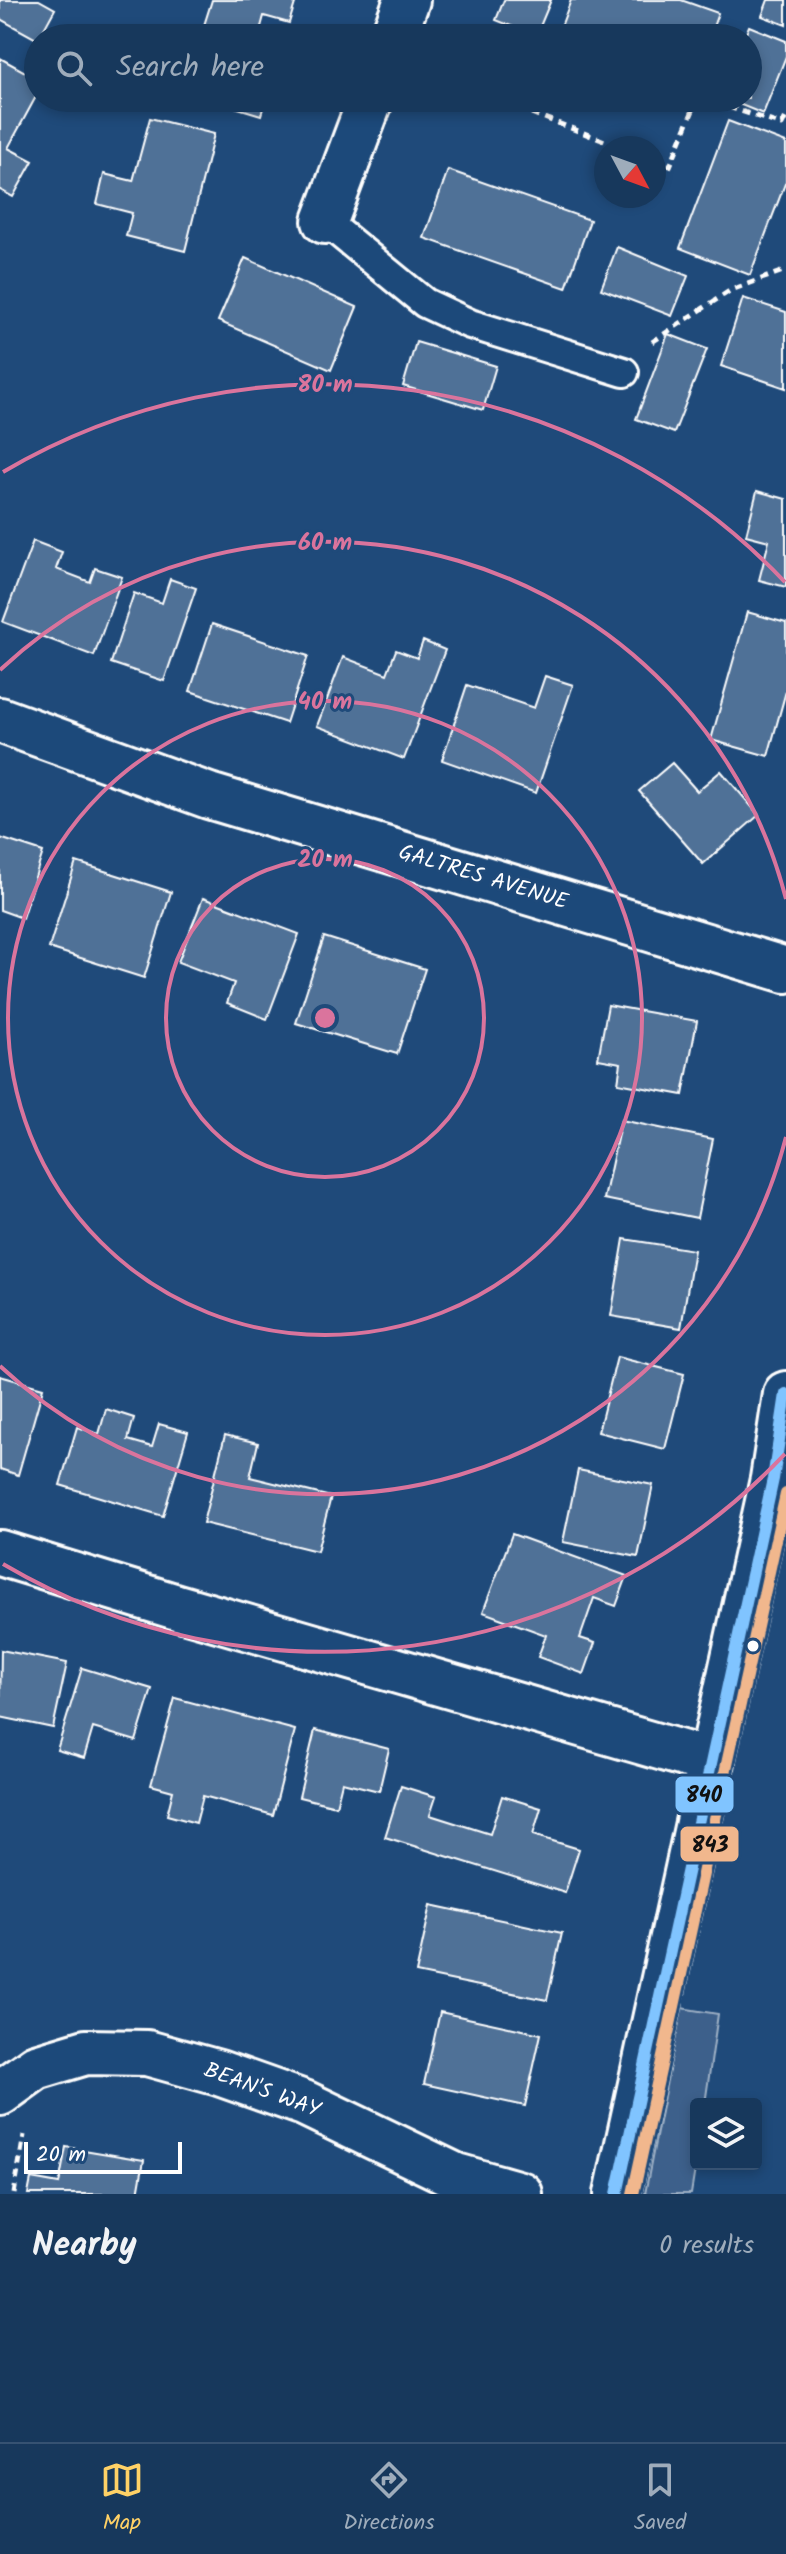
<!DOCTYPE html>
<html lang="en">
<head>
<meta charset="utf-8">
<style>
  :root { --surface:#17385c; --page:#203f62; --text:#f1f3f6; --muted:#9eacbb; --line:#365272; --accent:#ffd166 }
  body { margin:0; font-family:Kalam,sans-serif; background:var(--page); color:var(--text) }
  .controls { position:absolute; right:24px; bottom:24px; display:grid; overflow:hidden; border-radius:8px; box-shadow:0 4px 12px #0003 }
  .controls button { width:72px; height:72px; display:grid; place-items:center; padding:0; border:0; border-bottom:2px solid var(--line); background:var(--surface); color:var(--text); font:40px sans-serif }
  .compass { position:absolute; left:594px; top:136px; width:72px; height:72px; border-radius:50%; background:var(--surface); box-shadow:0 4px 12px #0003; rotate:131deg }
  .scale { position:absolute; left:24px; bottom:20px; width:158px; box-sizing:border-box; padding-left:8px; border:4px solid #fff; border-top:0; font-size:22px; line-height:28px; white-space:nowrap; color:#fff; -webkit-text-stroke:6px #1f4a7a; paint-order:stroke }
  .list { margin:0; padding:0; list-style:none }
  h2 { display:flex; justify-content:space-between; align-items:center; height:104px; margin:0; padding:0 32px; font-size:34px }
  h2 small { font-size:26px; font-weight:400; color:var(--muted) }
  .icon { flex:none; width:44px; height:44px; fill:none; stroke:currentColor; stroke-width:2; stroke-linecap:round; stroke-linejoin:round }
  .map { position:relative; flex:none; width:786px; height:2194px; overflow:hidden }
  .search { position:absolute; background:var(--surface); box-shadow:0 4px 12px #0003; left:24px; right:24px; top:24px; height:88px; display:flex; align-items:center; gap:20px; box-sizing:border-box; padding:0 28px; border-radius:44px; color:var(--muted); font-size:30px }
  .sheet { height:248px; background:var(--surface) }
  nav { display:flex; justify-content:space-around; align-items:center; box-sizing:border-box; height:112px; border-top:2px solid var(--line); background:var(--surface); font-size:22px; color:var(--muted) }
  nav a { display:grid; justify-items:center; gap:4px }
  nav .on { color:var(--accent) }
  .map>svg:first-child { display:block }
</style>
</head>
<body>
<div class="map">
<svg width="786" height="2194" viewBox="0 0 786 2194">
  <rect width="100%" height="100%" fill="#1f4a7a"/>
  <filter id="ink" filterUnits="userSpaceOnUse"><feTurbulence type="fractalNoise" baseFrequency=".0125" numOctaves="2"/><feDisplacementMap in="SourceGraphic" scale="16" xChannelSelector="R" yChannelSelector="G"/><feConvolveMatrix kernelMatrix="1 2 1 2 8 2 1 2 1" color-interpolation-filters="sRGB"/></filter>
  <g filter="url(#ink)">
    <!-- green -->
    <polygon fill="#3c618b" stroke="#9eb0c5" stroke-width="2" points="681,2008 718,2014 705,2104 696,2104 696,2163 691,2194 645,2194"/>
    <!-- building -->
    <g fill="#507197" stroke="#fff" stroke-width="2">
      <polygon points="0,0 39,0 55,9 38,40 0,19"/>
      <polygon points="212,0 296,0 289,23 264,16 258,38 200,38"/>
      <polygon points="504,0 551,0 536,36 496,20"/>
      <polygon points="571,0 681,0 718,13 709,38 576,38 559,32"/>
      <polygon points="768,0 786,0 786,25 762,16"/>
      <polygon points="749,26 786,41 786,56 763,114 724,98 748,98 748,38 744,38"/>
      <polygon points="0,58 38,79 38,93 8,148 33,161 13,197 0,190"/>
      <polygon points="205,98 266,98 261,115"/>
      <polygon points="150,118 214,134 185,251 126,236 132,213 97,204 104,174 133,181"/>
      <polygon points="728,121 786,143 786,181 750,275 680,248"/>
      <polygon points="448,170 590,220 566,288 424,238"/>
      <polygon points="617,247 688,276 672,316 601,289"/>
      <polygon points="245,258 357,307 331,370 218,321"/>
      <polygon points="743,298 786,312 786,388 721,366"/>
      <polygon points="668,334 707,349 674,433 636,419"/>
      <polygon points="416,342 496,366 483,410 403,386"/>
      <polygon points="757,491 786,499 786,587 759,580 769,541 746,535"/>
      <polygon points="33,541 62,552 56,569 90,582 95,568 122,577 94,656 3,622"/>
      <polygon points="170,579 196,588 164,681 111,663 134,593 162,603"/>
      <polygon points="747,612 786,623 786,691 768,756 711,740"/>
      <polygon points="212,624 308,656 286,723 190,691"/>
      <polygon points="423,641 445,650 404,759 317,726 343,657 387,674 396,650 417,658"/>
      <polygon points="545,676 573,685 536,793 442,760 467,685 534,708"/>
      <polygon points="672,763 697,791 721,771 759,815 703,864 639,791"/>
      <polygon points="0,838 43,852 22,918 0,910"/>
      <polygon points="76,862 171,892 144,978 49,948"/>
      <polygon points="203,898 299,934 267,1019 227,1003 234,983 178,962"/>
      <polygon points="324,937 425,969 397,1054 296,1023"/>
      <polygon points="608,1005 697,1021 683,1095 618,1083 621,1063 598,1059"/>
      <polygon points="621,1120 713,1139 697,1218 604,1199"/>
      <polygon points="624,1239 694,1250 681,1328 611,1316"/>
      <polygon points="617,1357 684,1374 665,1449 598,1432"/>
      <polygon points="0,1376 43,1388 18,1475 0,1469"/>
      <polygon points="106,1409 134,1418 128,1440 152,1447 159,1424 188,1432 163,1516 60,1485 77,1427 99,1434"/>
      <polygon points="225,1435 258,1443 250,1477 331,1497 317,1551 203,1523"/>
      <polygon points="578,1470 653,1485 638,1557 563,1542"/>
      <polygon points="512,1534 627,1576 616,1606 594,1598 580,1638 595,1643 584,1674 538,1657 546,1635 483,1612"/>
      <polygon points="1,1650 67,1663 53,1728 0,1717"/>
      <polygon points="82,1668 152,1689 136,1741 93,1728 84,1758 57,1750"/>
      <polygon points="175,1698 295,1730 273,1815 203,1796 196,1823 167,1815 173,1791 151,1785"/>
      <polygon points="315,1730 389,1749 379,1791 342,1782 336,1806 299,1797"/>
      <polygon points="401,1786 436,1797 430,1815 490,1834 502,1796 541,1808 533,1835 579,1849 565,1893 385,1837"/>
      <polygon points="431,1905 562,1933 547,2000 416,1973"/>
      <polygon points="440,2012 541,2034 525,2106 424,2084"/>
      <polygon points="66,2147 144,2160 138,2194 28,2194 31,2179 59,2184"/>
    </g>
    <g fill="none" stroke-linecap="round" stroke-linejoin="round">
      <defs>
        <polyline id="service" points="325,221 425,303 470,324 624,372"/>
        <g id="minor">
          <polyline points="393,38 407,0"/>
          <polyline points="325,221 371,98"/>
          <polyline points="0,720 209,796 786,970"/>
          <polyline points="0,1553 177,1607 712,1762"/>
          <polyline points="0,2093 36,2067 86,2052 147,2053 219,2073 304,2103 456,2176 520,2194"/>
        </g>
        <polyline id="tertiary" points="617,2194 773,1479 786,1394"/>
      </defs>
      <!-- service casing -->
      <use href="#service" stroke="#fff" stroke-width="34"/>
      <!-- minor casing -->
      <use href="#minor" stroke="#fff" stroke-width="50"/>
      <!-- tertiary casing -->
      <use href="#tertiary" stroke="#fff" stroke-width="50"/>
      <!-- path -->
      <g stroke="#fff" stroke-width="5" stroke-dasharray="8 6" stroke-linecap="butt">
        <polyline points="492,98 623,148"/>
        <polyline points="702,98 782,125 786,117"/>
        <polyline points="654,160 670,166 698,98"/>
        <polyline points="652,342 731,290 786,270"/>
        <polyline points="14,2194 24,2135"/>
      </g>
      <!-- service -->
      <use href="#service" stroke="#1f4a7a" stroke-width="28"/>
      <!-- minor -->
      <use href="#minor" stroke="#1f4a7a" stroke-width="44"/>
      <!-- tertiary -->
      <use href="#tertiary" stroke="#1f4a7a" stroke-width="44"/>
      <defs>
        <polyline id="bus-1" points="617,2194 773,1479 786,1394"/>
        <polyline id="bus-2" points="633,2194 786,1494"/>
      </defs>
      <!-- bus-1 casing -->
      <use href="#bus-1" stroke="#1f4a7a" stroke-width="18"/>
      <!-- bus-2 casing -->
      <use href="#bus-2" stroke="#1f4a7a" stroke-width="18"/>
      <!-- bus-1 -->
      <use href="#bus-1" stroke="#80c4ff" stroke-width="12"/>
      <!-- bus-2 -->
      <use href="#bus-2" stroke="#f1b78d" stroke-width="12"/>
    </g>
  </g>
  <!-- distance rings -->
  <g fill="none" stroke="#da749d" stroke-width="4">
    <circle cx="325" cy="1018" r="159"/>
    <circle cx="325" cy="1018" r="317"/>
    <path d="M786 1137A476 476 0 0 1 0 1366M0 670A476 476 0 0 1 786 899"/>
    <path d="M785 1454A634 634 0 0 1 3 1564M3 472A634 634 0 0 1 785 582"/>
  </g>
  <!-- markers -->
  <circle fill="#fff" stroke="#1f4a7a" stroke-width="3" cx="753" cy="1646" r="7"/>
  <g text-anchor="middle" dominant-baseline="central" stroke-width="6" stroke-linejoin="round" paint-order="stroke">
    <!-- street labels -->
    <g font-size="22" fill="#fff" stroke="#1f4a7a">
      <text transform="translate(483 878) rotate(17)">GALTRES AVENUE</text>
      <text transform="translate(262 2091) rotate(20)">BEAN'S WAY</text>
    </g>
  </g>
  <circle cx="325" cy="1018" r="12" fill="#da749d" stroke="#1f4a7a" stroke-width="4"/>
  <g font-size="24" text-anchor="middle" font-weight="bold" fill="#da749d" stroke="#1f4a7a" stroke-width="6" stroke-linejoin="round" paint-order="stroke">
    <text x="325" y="392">80 m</text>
    <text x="325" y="550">60 m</text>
    <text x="325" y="709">40 m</text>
    <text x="325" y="867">20 m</text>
  </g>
  <g stroke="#1f4a7a" stroke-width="3">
    <rect x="674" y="1775" width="61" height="39" rx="8" fill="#80c4ff"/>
    <rect x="679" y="1825" width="61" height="38" rx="8" fill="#f1b78d"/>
  </g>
  <g font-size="22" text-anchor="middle" font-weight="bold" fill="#111">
    <text x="704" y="1802">840</text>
    <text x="710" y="1852">843</text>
  </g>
</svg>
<div class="controls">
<button><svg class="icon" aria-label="layers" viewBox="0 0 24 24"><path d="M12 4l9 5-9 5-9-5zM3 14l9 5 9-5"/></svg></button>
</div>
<svg class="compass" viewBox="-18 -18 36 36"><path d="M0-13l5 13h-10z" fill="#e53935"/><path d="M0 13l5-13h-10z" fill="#9eacbb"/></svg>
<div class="scale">20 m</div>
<div class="search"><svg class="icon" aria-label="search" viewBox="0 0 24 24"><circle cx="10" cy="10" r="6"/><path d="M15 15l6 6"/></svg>Search here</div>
</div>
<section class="sheet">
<h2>Nearby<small>0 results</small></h2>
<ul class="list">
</ul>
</section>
<nav>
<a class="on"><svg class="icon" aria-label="map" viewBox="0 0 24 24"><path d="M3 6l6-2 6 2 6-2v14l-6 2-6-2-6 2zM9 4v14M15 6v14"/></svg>Map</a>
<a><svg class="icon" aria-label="directions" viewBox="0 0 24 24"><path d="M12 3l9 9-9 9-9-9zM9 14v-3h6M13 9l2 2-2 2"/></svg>Directions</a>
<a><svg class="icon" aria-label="saved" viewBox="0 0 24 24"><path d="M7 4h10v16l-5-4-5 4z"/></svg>Saved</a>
</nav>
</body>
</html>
